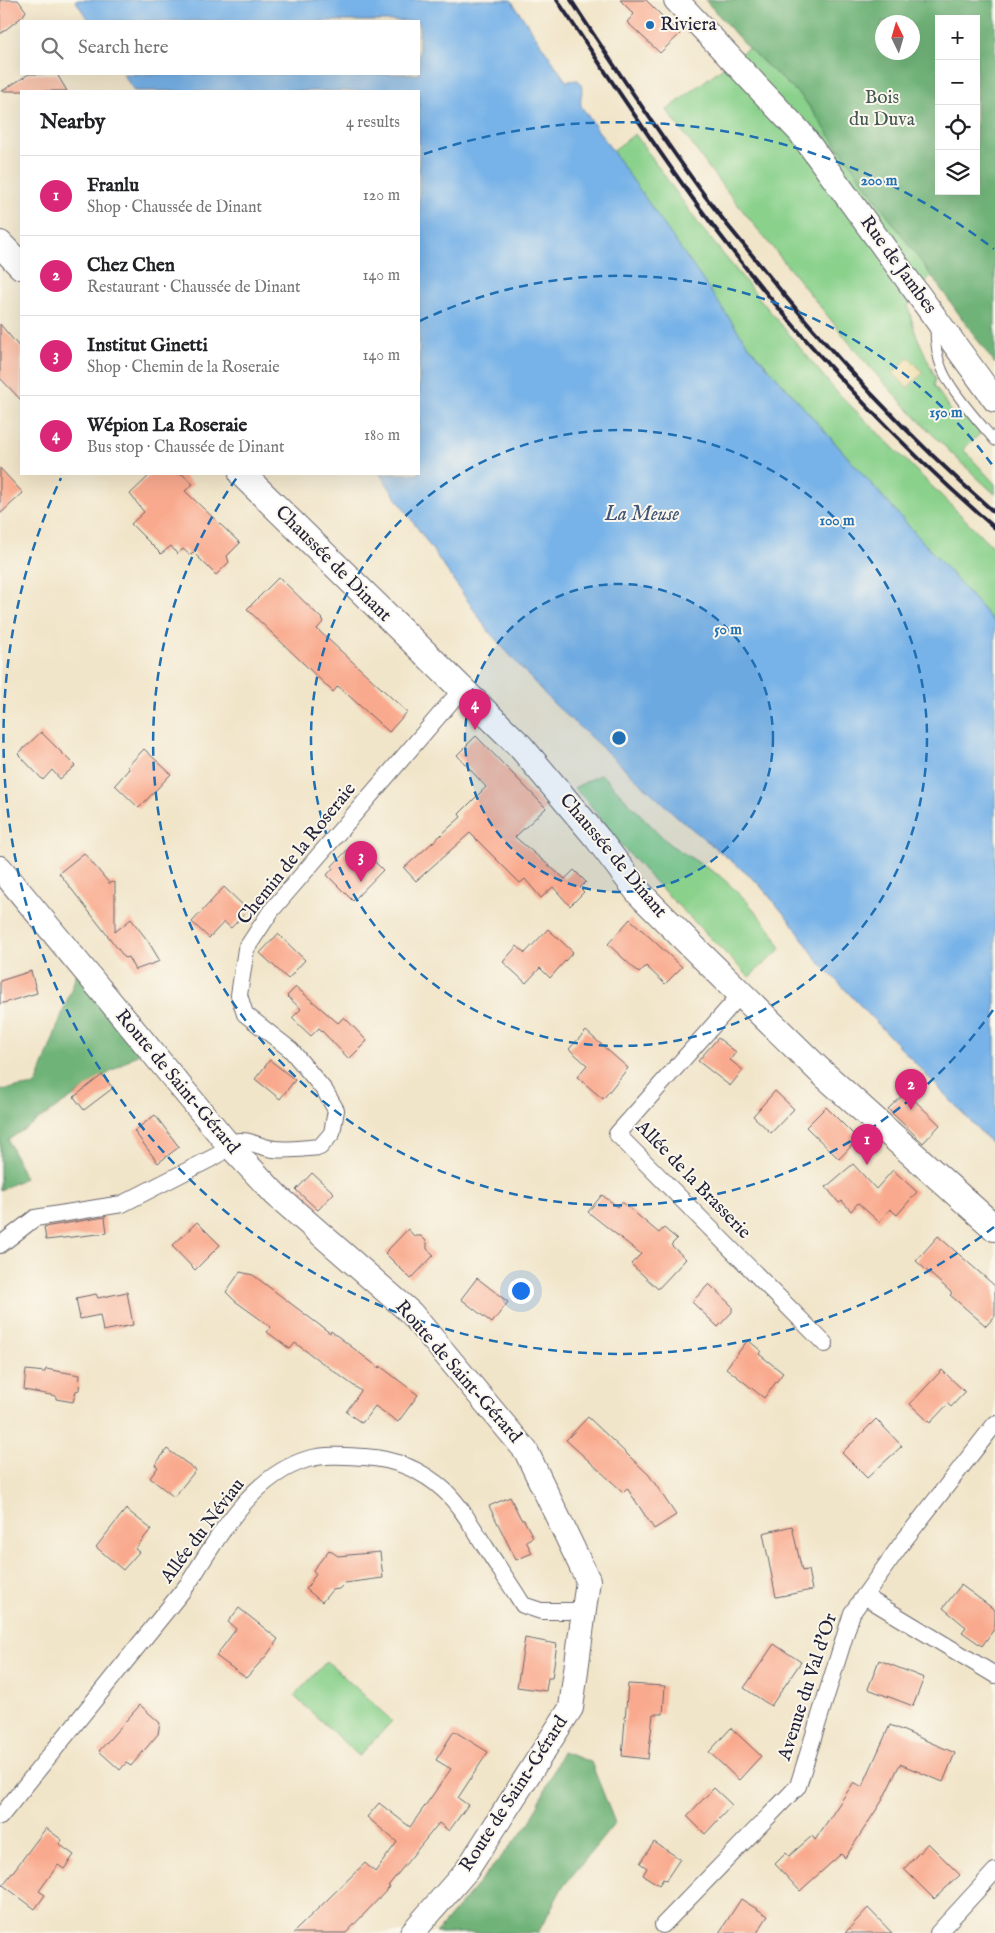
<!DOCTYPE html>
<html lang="en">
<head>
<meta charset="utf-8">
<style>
  :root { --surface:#fff; --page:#f2f2f2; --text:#202124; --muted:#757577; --line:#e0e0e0; --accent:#db2777 }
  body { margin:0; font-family:"IM FELL English",serif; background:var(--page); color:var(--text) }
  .controls { position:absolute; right:15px; top:15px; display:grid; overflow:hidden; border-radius:0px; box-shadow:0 5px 20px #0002 }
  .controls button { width:45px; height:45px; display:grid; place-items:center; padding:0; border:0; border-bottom:1px solid var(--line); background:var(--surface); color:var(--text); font:25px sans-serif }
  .compass { position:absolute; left:875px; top:15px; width:45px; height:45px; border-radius:50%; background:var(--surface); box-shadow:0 5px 20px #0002; rotate:355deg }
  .you { position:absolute; left:520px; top:1290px; width:18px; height:18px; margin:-12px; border:4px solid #fff; border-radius:50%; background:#1a73e8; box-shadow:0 0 0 8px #1a73e833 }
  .badge { display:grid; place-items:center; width:32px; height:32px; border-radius:50%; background:var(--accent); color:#fff; font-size:16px; font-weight:700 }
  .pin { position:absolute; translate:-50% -41px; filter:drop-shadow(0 1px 2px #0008) }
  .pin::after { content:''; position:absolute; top:26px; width:18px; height:15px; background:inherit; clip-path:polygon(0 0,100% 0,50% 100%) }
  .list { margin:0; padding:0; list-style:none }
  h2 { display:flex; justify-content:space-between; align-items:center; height:65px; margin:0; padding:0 20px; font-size:21px }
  h2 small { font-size:16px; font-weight:400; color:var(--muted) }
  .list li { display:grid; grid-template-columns:32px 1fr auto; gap:15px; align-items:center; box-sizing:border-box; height:80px; padding:0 20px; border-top:1px solid var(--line) }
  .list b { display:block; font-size:19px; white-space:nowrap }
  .list p { margin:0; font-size:16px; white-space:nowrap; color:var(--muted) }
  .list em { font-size:16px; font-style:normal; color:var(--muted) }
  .icon { flex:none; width:28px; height:28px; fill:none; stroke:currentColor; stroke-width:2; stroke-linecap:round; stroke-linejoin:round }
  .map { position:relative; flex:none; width:995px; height:1933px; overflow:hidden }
  .search { position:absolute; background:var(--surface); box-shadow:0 5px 20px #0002; left:20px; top:20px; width:400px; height:55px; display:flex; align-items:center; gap:12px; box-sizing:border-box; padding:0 18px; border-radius:0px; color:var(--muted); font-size:19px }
  .panel { position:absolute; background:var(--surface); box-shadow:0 5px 20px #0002; left:20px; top:90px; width:400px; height:385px; border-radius:0px }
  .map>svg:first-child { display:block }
</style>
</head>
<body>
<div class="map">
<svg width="995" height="1933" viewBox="0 0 995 1933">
  <rect width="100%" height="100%" fill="#fbf7ec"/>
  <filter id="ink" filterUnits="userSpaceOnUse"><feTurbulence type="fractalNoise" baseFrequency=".02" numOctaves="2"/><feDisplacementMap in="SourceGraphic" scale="10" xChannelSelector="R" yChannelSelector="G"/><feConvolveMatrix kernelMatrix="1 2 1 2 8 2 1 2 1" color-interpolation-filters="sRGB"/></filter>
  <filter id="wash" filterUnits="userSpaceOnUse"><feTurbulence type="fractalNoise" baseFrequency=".0096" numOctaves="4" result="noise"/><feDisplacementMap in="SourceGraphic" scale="20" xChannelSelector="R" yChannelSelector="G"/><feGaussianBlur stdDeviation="1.12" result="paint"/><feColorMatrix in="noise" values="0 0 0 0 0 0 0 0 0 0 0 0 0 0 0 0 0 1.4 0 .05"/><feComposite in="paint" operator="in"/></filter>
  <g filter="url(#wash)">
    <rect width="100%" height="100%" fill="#f1e5c9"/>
    <!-- green -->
    <g fill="#8ad18c" stroke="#567a64">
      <path d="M748,48L803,98L931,275L908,306L915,332L936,379L934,385L955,417H969L981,433L963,449L995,484V494C947,451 902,404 860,356L714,175L667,110Z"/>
      <polygon points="635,134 700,226 834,389 995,549 995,623 748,345 611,152"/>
      <polygon points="601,774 669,844 720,876 744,898 771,930 781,949 749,977 648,875 616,839 589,803 574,788"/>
      <polygon points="327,1661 392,1721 359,1756 294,1696"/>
    </g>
    <!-- forest -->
    <g fill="#6fb378" stroke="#486a5a" fill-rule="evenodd">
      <path d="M705,0H995V364L803,98L748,48ZM939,19H976V191H939ZM882,22H912V52H882Z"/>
      <polygon points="80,965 148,1047 8,1140 25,1178 0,1190 0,1090 36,1085"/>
      <polygon points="562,1752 591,1762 615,1823 562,1888 538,1933 436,1933 530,1823"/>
    </g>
    <!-- sand -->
    <polygon fill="#eeda9e" stroke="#887e6c" points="909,357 923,373 907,388 893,373"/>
    <!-- water -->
    <path fill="#77b2e8" stroke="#4c6a92" d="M75,0H511L566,81L578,80C586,90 579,95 581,106L748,345L995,623V1147L818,961L791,922L757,882L680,819L551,701L490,633L380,474H419V91H134L123,74H419V21H89Z"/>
    <g id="blocks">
      <!-- building -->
      <g fill="#f9aa8e">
        <polygon points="0,0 18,0 26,11 23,16 0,34"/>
        <polygon points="620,0 646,0 680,34 660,53 627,22 634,14"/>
        <polygon points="29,74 57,74 67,91 2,91"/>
        <polygon points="0,324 21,349 21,400 0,378"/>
        <polygon points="0,468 23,493 0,514"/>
        <polygon points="151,474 182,474 193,484 185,491 240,543 227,556 229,562 216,575 193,552 190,555 183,549 177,554 171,546 161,554 131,524 144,512 130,494"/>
        <polygon points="279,577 324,621 317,629 407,712 389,732 338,686 333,692 247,609"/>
        <polygon points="41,732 75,766 60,779 52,770 43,780 18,754"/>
        <polygon points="476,736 546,808 515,837 565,879 574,870 586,882 580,888 584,892 570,906 553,887 541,898 525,879 520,883 470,833 416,881 404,868 461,817 459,814 486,787 457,755"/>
        <polygon points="144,749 171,774 139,808 115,785 129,769 127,767"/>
        <polygon points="355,842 383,870 353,901 327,875 333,868 332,866"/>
        <polygon points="84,853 109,883 115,882 115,932 131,919 148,941 160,961 135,970 128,957 125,958 59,873"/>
        <polygon points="224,887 248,910 231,928 224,922 209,938 192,922"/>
        <polygon points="630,919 682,967 665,984 646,966 639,973 608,944"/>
        <polygon points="548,929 573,952 550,978 540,968 526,983 503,962 517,946 525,953"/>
        <polygon points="278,934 305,960 288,979 260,953"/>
        <polygon points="31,971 37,993 0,1004 0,981"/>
        <polygon points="296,987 338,1023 344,1017 367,1041 349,1059 319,1028 311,1036 292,1018 301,1009 287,996"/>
        <polygon points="586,1031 628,1068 603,1099 577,1077 587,1065 569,1049"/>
        <polygon points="718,1038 736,1052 730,1060 743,1070 730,1086 698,1061"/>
        <polygon points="270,1060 295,1080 280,1099 255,1079"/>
        <polygon points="102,1075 113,1088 84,1110 74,1097"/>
        <polygon points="775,1091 794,1109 771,1133 753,1116"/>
        <polygon points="906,1092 940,1125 923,1143 888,1109"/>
        <polygon points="826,1107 858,1139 839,1159 806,1127"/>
        <polygon points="155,1115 179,1147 158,1163 134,1131"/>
        <polygon points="853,1164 876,1189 893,1170 917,1192 897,1215 890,1209 879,1222 858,1203 851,1211 842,1201 839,1203 826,1187"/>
        <polygon points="312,1173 334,1193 318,1210 296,1190"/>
        <polygon points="602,1195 618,1207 622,1202 659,1233 664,1228 677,1239 671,1245 686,1259 658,1289 631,1264 641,1254 588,1212"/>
        <polygon points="105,1217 107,1233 46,1240 44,1227"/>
        <polygon points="197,1222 220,1245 195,1270 172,1246"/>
        <polygon points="408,1229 414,1236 421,1236 427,1242 427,1249 434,1255 411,1279 385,1253"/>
        <polygon points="938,1236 995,1286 995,1316 986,1326 950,1295 952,1293 916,1261"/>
        <polygon points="240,1272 253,1275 330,1333 331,1331 379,1368 380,1366 418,1395 398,1422 375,1406 362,1423 346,1412 361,1391 295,1343 290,1349 267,1332 271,1327 235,1301 226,1292"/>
        <polygon points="477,1278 508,1302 492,1323 461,1299"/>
        <polygon points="709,1284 732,1306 732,1312 718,1327 692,1302"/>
        <polygon points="127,1292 133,1325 103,1331 100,1315 80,1319 76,1298 96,1294 98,1298"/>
        <polygon points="748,1340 761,1351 759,1354 783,1373 764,1398 726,1368"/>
        <polygon points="46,1369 80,1375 79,1390 76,1391 73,1402 56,1399 56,1396 24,1390 26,1370 45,1372"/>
        <polygon points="942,1370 965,1392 951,1407 948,1404 930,1423 910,1404"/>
        <polygon points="588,1417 649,1475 676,1515 654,1529 627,1488 623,1492 566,1440"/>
        <polygon points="876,1419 902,1446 867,1478 842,1453"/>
        <polygon points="167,1449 196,1470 174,1497 150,1478 158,1467 155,1465"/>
        <polygon points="510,1497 521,1519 524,1520 533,1537 526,1541 532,1553 516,1560 489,1506"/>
        <polygon points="126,1509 151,1529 135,1549 139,1552 123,1570 96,1547"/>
        <polygon points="792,1526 802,1571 808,1570 812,1590 776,1597 763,1533"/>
        <polygon points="329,1550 338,1556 380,1552 383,1578 345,1583 339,1589 332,1590 322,1602 306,1589 316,1574 313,1570"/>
        <polygon points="961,1585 995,1610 995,1628 982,1646 962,1632 966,1627 943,1608"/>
        <polygon points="239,1608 278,1639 267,1655 246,1678 216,1656 236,1629 228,1622"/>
        <polygon points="525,1638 557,1644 552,1678 548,1678 546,1691 517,1687"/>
        <polygon points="774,1644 801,1662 771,1706 744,1688"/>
        <polygon points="879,1660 924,1678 913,1706 868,1689"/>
        <polygon points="628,1684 665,1686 663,1714 653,1714 648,1759 622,1756"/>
        <polygon points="140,1705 160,1723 158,1734 131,1766 126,1763 120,1770 99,1751"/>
        <polygon points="890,1725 955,1753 943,1782 900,1764 882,1801 845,1858 841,1854 800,1891 775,1864 786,1853 789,1856 812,1836 815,1840 854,1782 862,1787"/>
        <polygon points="731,1728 761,1756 739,1780 709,1752"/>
        <polygon points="454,1731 488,1752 458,1798 468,1805 449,1831 439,1823 388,1886 390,1887 346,1933 293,1933 365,1863 375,1872 397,1842 367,1817 379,1803 410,1827 451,1769 436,1760"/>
        <polygon points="714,1788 732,1805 705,1834 687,1816"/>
        <polygon points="46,1828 62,1840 59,1844 74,1855 64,1869 58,1865 39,1891 45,1895 35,1909 3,1885"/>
        <polygon points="654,1842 680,1859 666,1880 663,1879 659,1885 643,1875 647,1868 640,1863"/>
        <polygon points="928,1843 960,1875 934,1899 904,1869"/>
        <polygon points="741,1899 768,1916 757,1933 719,1933"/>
        <polygon points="868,1908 892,1933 845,1933"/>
      </g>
    </g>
  </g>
  <g filter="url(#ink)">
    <use href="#blocks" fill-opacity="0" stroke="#6a666d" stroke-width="1"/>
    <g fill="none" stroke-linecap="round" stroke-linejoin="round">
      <defs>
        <path id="lane" d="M935,327C935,340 937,357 942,369C950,390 980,423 995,441"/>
        <g id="street">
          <polyline points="741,994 617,1134 825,1344"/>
          <path d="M0,1245L35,1218L122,1204L218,1155C241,1130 247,1145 274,1149C289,1151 305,1148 320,1147L332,1133L336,1110L325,1091L291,1050L245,1014L239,995L246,949L271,911L461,690"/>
          <polyline points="864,1596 995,1675"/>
          <path d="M0,1817L188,1584C218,1537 251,1476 308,1459C326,1454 347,1456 365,1457C394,1459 422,1470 444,1490C461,1506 473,1528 486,1548C498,1567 511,1585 523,1605L541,1611H584"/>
          <polyline points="663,1925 798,1786 852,1613 902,1543 995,1424"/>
          <polyline points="938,1933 995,1871"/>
        </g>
        <g id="secondary">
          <polyline points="676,0 800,132 995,400"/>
          <polyline points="0,868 228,1144 276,1195 411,1313 526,1451 588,1580 571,1708 467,1870 412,1933"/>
        </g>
        <g id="primary">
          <polyline points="0,244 21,266"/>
          <polyline points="242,474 521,747 598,839 640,894 698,952 818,1069 995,1228"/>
        </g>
      </defs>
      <!-- lane casing -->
      <use href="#lane" stroke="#6a666d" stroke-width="11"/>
      <!-- street casing -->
      <use href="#street" stroke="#6a666d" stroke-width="18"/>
      <!-- secondary casing -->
      <use href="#secondary" stroke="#6a666d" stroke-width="26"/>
      <!-- primary casing -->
      <use href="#primary" stroke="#6a666d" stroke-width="28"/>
      <!-- lane -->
      <use href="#lane" stroke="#fff" stroke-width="9"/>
      <!-- street -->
      <use href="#street" stroke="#fff" stroke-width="16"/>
      <!-- secondary -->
      <use href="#secondary" stroke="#fff" stroke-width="24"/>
      <!-- primary -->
      <use href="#primary" stroke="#fff" stroke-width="26"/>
      <!-- rail -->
      <g stroke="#22223b" stroke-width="4">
        <path d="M557,0C603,68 648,137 696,203C783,321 884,432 995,528"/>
        <path d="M571,0C614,66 658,132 705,196C720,216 736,236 752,255C825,348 906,435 995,513"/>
      </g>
    </g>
  </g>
  <!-- distance rings -->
  <circle cx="619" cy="738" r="154" fill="#1f6fb2" fill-opacity=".12"/>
  <g fill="none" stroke="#1f6fb2" stroke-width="2.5" stroke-dasharray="9 6">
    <circle cx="619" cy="738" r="154"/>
    <circle cx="619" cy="738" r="308"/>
    <path d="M993 1010A462 462 0 0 1 238 476M420 321A462 462 0 0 1 993 466"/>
    <path d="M994 1227A616 616 0 0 1 61 478M424 154A616 616 0 0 1 994 249"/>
  </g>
  <!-- markers -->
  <circle fill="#1f6fb2" stroke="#fbf7ec" stroke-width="2" cx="650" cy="25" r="5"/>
  <g text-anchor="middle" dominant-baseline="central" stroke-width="4" stroke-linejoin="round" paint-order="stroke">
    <!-- poi labels -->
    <g font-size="19" fill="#22223b" stroke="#fbf7ec" text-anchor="start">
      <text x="660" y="25">Riviera</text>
    </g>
    <!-- park labels -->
    <g font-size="19" fill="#415753" stroke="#fbf7ec">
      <text x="882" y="98">Bois<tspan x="882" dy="22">du Duva</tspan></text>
    </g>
    <!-- street labels -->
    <g font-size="19" fill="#22223b" stroke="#fbf7ec">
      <text transform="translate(898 265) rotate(54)">Rue de Jambes</text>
      <text transform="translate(333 564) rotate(45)">Chaussée de Dinant</text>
      <text transform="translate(297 854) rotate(-51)">Chemin de la Roseraie</text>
      <text transform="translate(613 856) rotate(50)">Chaussée de Dinant</text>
      <text transform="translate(177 1082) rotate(50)">Route de Saint-Gérard</text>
      <text transform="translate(693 1180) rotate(46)">Allée de la Brasserie</text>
      <text transform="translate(458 1372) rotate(49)">Route de Saint-Gérard</text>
      <text transform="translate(203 1531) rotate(-53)">Allée du Néviau</text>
      <text transform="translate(808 1687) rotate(-72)">Avenue du Val d'Or</text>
      <text transform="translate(514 1794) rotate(-57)">Route de Saint-Gérard</text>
    </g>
    <!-- water labels -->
    <g font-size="20" font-style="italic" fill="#405478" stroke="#fbf7ec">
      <text x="642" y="514">La Meuse</text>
    </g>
  </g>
  <circle cx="619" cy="738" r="8" fill="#1f6fb2" stroke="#fbf7ec" stroke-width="2.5"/>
  <g font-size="15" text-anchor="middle" font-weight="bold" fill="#1f6fb2" stroke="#fbf7ec" stroke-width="4" stroke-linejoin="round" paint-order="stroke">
    <text x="879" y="185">200 m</text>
    <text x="946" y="417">150 m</text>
    <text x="837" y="525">100 m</text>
    <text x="728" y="634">50 m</text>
  </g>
</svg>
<div class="controls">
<button>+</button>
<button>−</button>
<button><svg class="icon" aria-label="locate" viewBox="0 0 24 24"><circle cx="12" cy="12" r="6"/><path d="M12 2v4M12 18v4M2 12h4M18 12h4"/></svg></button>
<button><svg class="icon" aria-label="layers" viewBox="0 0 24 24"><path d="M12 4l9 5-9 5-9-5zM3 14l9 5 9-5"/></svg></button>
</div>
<svg class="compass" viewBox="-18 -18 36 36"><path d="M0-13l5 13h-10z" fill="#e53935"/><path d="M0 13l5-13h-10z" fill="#757577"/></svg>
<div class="you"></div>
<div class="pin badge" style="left:867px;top:1165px">1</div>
<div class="pin badge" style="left:911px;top:1110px">2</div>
<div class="pin badge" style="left:361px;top:882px">3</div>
<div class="pin badge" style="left:475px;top:730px">4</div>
<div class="search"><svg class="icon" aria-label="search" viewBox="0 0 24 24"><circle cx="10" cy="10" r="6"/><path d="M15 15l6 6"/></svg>Search here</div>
<section class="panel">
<h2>Nearby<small>4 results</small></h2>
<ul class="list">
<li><span class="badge">1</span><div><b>Franlu</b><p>Shop · Chaussée de Dinant</p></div><em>120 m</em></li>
<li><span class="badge">2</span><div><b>Chez Chen</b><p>Restaurant · Chaussée de Dinant</p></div><em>140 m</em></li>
<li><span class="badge">3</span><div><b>Institut Ginetti</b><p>Shop · Chemin de la Roseraie</p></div><em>140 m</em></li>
<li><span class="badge">4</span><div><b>Wépion La Roseraie</b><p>Bus stop · Chaussée de Dinant</p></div><em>180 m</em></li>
</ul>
</section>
</div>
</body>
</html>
